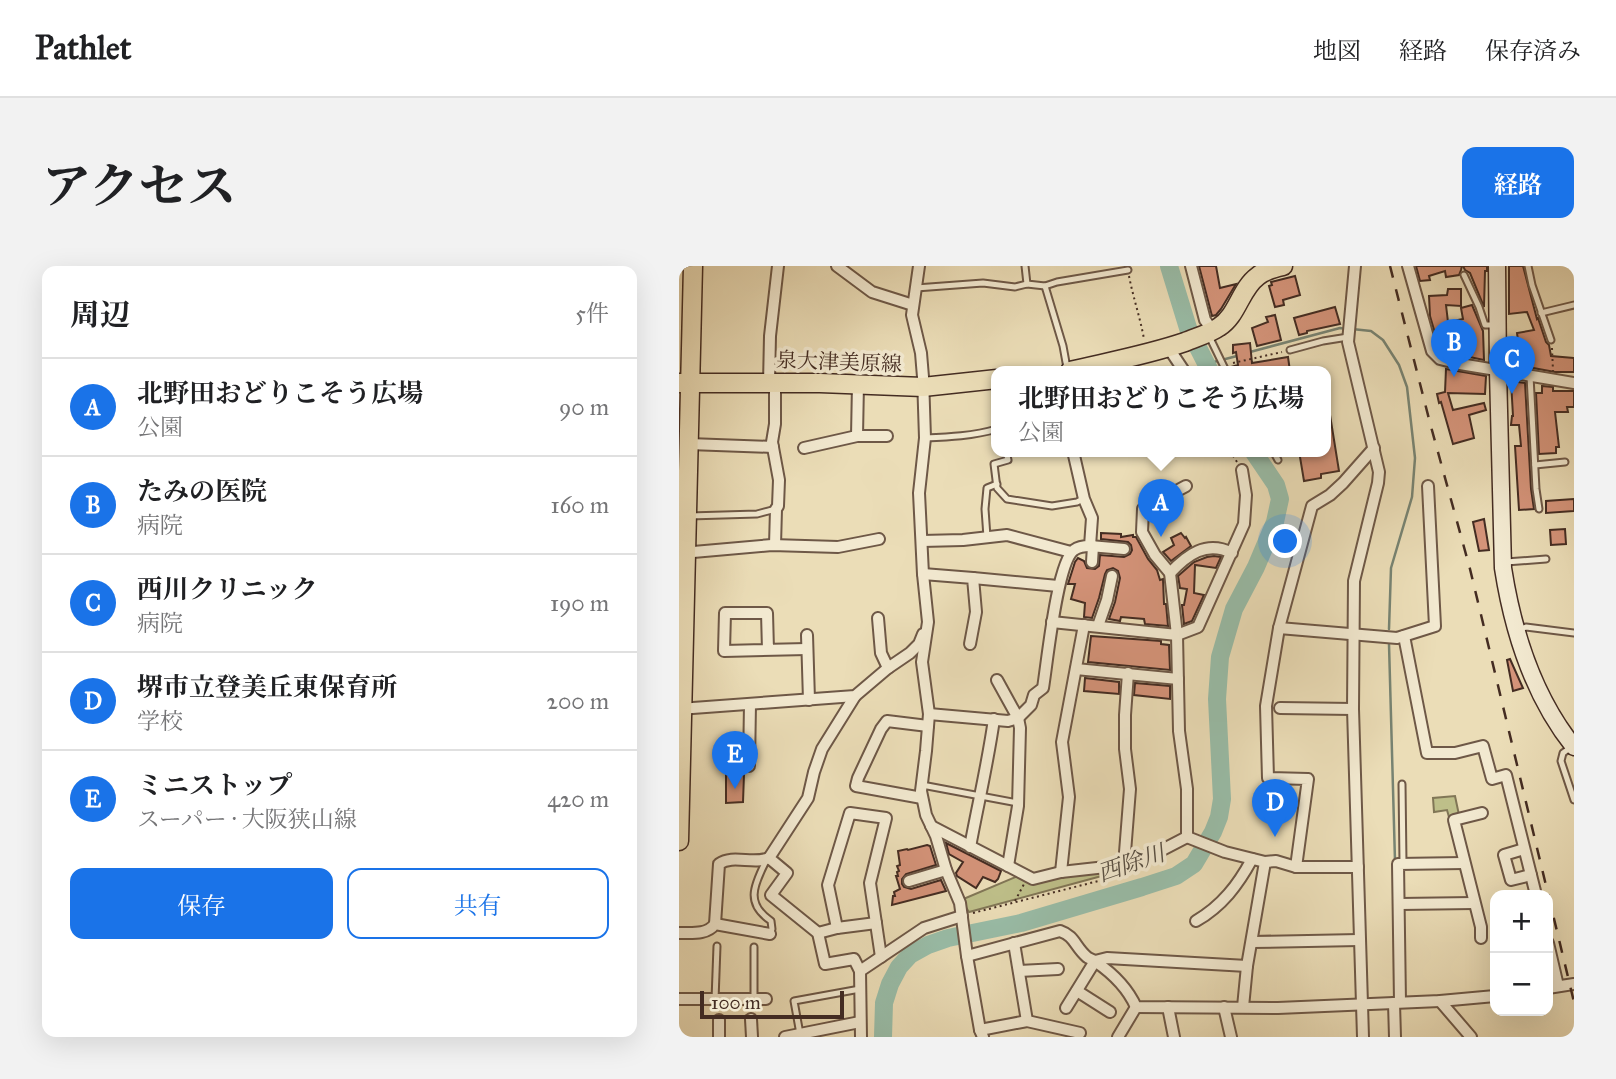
<!DOCTYPE html>
<html lang="ja">
<head>
<meta charset="utf-8">
<style>
  :root { --surface:#fff; --page:#f2f2f2; --text:#202124; --muted:#757577; --line:#e0e0e0; --accent:#1a73e8 }
  body { margin:0; font-family:"IM FELL Great Primer","Noto Serif JP",serif; background:var(--page); color:var(--text) }
  .controls { position:absolute; right:21px; bottom:21px; display:grid; overflow:hidden; border-radius:14px; box-shadow:0 7px 28px #0002 }
  .controls button { width:63px; height:63px; display:grid; place-items:center; padding:0; border:0; border-bottom:2px solid var(--line); background:var(--surface); color:var(--text); font:35px sans-serif }
  .scale { position:absolute; left:21px; bottom:18px; width:144px; box-sizing:border-box; padding-left:7px; border:4px solid #442c22; border-top:0; font-size:19px; line-height:24px; white-space:nowrap; color:#442c22; -webkit-text-stroke:5px #f2e9d0; paint-order:stroke }
  .you { position:absolute; left:607px; top:276px; width:24px; height:24px; margin:-18px; border:5px solid #fff; border-radius:50%; background:#1a73e8; box-shadow:0 0 0 10px #1a73e833 }
  .badge { display:grid; place-items:center; width:46px; height:46px; border-radius:50%; background:var(--accent); color:#fff; font-size:23px; font-weight:700 }
  .pin { position:absolute; translate:-50% -58px; filter:drop-shadow(0 2px 4px #0008) }
  .pin::after { content:''; position:absolute; top:37px; width:24px; height:21px; background:inherit; clip-path:polygon(0 0,100% 0,50% 100%) }
  .popup { position:absolute; left:312px; top:100px; width:340px; height:91px; box-sizing:border-box; display:grid; place-content:center; border-radius:14px; background:var(--surface); filter:drop-shadow(0 2px 5px #0005); font-size:23px; white-space:nowrap; color:var(--muted) }
  .popup b { font-size:26px; color:var(--text) }
  .popup::after { content:''; position:absolute; left:50%; top:100%; margin-left:-14px; border:14px solid transparent; border-top-color:var(--surface) }
  .list { margin:0; padding:0; list-style:none }
  h2 { display:flex; justify-content:space-between; align-items:center; height:91px; margin:0; padding:0 28px; font-size:30px }
  h2 small { font-size:23px; font-weight:400; color:var(--muted) }
  .list li { display:grid; grid-template-columns:46px 1fr auto; gap:21px; align-items:center; box-sizing:border-box; height:98px; padding:0 28px; border-top:2px solid var(--line) }
  .list b { display:block; font-size:26px; white-space:nowrap }
  .list p { margin:0; font-size:23px; white-space:nowrap; color:var(--muted) }
  .list em { font-size:23px; font-style:normal; color:var(--muted) }
  .actions { display:flex; gap:14px; padding:21px 28px }
  .actions a { flex:1; padding:16px 0; border:2px solid var(--accent); border-radius:14px; text-align:center; font-size:24px; color:var(--accent) }
  .actions .main { background:var(--accent); color:#fff }
  .map { position:relative; flex:none; width:895px; height:771px; overflow:hidden; border-radius:14px }
  header { display:flex; align-items:center; gap:42px; box-sizing:border-box; height:98px; padding:0 35px; background:var(--surface); border-bottom:2px solid var(--line) }
  header strong { font-size:33px }
  nav { display:flex; gap:38px; margin-inline-start:auto; font-size:24px }
  .intro { display:flex; align-items:center; justify-content:space-between; box-sizing:border-box; height:168px; padding:0 42px }
  h1 { margin:0; font-size:49px }
  .button { padding:18px 32px; border-radius:14px; background:var(--accent); color:#fff; font-size:24px; font-weight:700 }
  main { display:flex; gap:42px; padding:0 42px }
  aside { flex:1; background:var(--surface); border-radius:14px; box-shadow:0 7px 28px #0002 }
  .map>svg:first-child { display:block }
</style>
</head>
<body>
<header>
<strong>Pathlet</strong>
<nav><a>地図</a><a>経路</a><a>保存済み</a></nav>
</header>
<div class="intro"><h1>アクセス</h1><a class="button">経路</a></div>
<main>
<aside>
<h2>周辺<small>5件</small></h2>
<ul class="list">
<li><span class="badge">A</span><div><b>北野田おどりこそう広場</b><p>公園</p></div><em>90 m</em></li>
<li><span class="badge">B</span><div><b>たみの医院</b><p>病院</p></div><em>160 m</em></li>
<li><span class="badge">C</span><div><b>西川クリニック</b><p>病院</p></div><em>190 m</em></li>
<li><span class="badge">D</span><div><b>堺市立登美丘東保育所</b><p>学校</p></div><em>200 m</em></li>
<li><span class="badge">E</span><div><b>ミニストップ</b><p>スーパー · 大阪狭山線</p></div><em>420 m</em></li>
</ul>
<div class="actions"><a class="main">保存</a><a>共有</a></div>
</aside>
<div class="map">
<svg width="895" height="771" viewBox="0 0 895 771">
  <rect width="100%" height="100%" fill="#ebddb7"/>
  <filter id="stains"><feTurbulence type="fractalNoise" baseFrequency=".00286" numOctaves="4"/><feColorMatrix values="0 0 0 0 .2 0 0 0 0 .09 0 0 0 0 .02 0 0 0 .5 -.17"/></filter>
  <radialGradient id="worn" r=".72"><stop offset=".6" stop-color="#630" stop-opacity="0"/><stop offset="1" stop-color="#630" stop-opacity=".3"/></radialGradient>
  <!-- green -->
  <g fill="#bebf89" stroke="#817656" stroke-width="2">
    <polygon points="776,530 780,549 770,551 768,544 755,546 754,532"/>
    <polygon points="415,607 430,608 290,646 282,634 339,610 372,613"/>
  </g>
  <g fill="none" stroke-linecap="round" stroke-linejoin="round">
    <!-- stream -->
    <g stroke="#778372" stroke-width="2.5">
      <polyline points="673,63 692,65 704,74 720,99 728,121 736,192 733,231 712,302 710,363"/>
      <polyline points="571,86 661,62 667,63"/>
      <polyline points="527,98 558,90"/>
      <polyline points="710,378 716,595"/>
    </g>
    <!-- river -->
    <g stroke="#99bda8" stroke-width="18">
      <polyline points="490,0 509,62 531,105"/>
      <polyline points="204,771 205,737 211,718 220,701 231,689 249,679 269,672 342,657 463,621 497,610 515,598 534,566 540,551 543,533 538,433 541,391 555,343 577,301 596,256 601,233 597,219 574,185"/>
    </g>
  </g>
  <!-- building -->
  <g fill="#d49379" stroke="#442c22" stroke-width="2">
    <polygon points="520,0 537,0 541,22 557,18 542,43 537,49 533,50"/>
    <polygon points="737,0 783,0 782,4 780,9 767,11 766,5 750,10 751,14 741,15"/>
    <polygon points="784,0 808,0 808,5 806,5 805,41 791,7 786,4"/>
    <polygon points="830,0 844,0 858,53 859,52 867,76 870,79 872,90 895,92 895,106 876,106 832,98 831,83 840,82 838,67 855,64 848,46 830,48"/>
    <polygon points="616,10 621,29 604,34 605,39 596,41 590,20 593,19 592,16"/>
    <polygon points="769,23 782,23 782,40 767,39 769,56 784,53 782,42 793,39 804,65 805,94 771,87 772,80 760,81 751,50 750,30 768,29"/>
    <polygon points="656,41 661,58 628,65 628,67 620,69 615,52"/>
    <polygon points="596,49 602,74 578,80 573,62 589,56 587,51"/>
    <polygon points="571,77 573,97 609,91 611,105 552,105 552,101 559,99 557,86 554,87 554,79"/>
    <polygon points="767,103 807,110 806,128 769,127 774,144 805,137 807,144 790,149 795,172 774,178 762,136 760,137 758,128 766,126"/>
    <polygon points="832,115 846,117 852,223 855,243 840,244 836,180 842,180 840,159 832,159 833,150 834,150"/>
    <polygon points="863,120 874,121 874,125 895,125 895,141 888,141 889,146 876,146 880,181 877,181 877,187 860,188 857,127 863,127"/>
    <polygon points="651,149 660,205 642,208 642,212 625,215 620,185 647,185 647,150"/>
    <polygon points="895,233 895,245 867,247 867,235"/>
    <polygon points="805,253 810,284 800,285 794,256"/>
    <polygon points="886,263 887,278 872,279 871,264"/>
    <polygon points="422,267 442,268 442,271 454,269 454,271 457,271 469,293 478,304 481,314 484,313 485,338 487,338 489,360 466,358 465,353 442,351 441,355 430,353 436,336 441,312 439,305 434,302 428,304 426,308 420,332 413,352 405,351 406,337 392,333 396,318 389,318 396,296 399,292 405,295 408,302 416,303 420,300 421,289 445,291 451,288 453,284 452,279 449,276 422,273"/>
    <polygon points="502,267 506,272 507,271 512,280 492,295 484,286 495,279 492,272"/>
    <polygon points="535,290 542,291 537,302 516,299 515,327 525,329 513,355 505,358 503,339 505,339 508,323 501,322 499,310 515,296 528,291"/>
    <polygon points="412,370 482,375 482,378 490,379 491,404 409,396"/>
    <polygon points="831,393 844,422 834,425 828,394"/>
    <polygon points="406,412 440,416 440,428 405,425"/>
    <polygon points="456,417 491,420 491,433 455,429"/>
    <polygon points="65,508 64,536 47,537 47,509"/>
    <polygon points="267,577 322,605 319,613 316,616 304,611 297,622 278,610 277,607 284,596 270,588"/>
    <polygon points="248,579 251,580 257,599 227,608 223,613 223,618 225,621 232,623 262,614 267,625 213,639 214,630 216,630 215,626 221,623 217,610 219,610 218,606 220,605 218,600 221,599 219,585 228,583 229,584"/>
  </g>
  <g fill="none" stroke-linecap="round" stroke-linejoin="round">
    <defs>
      <g id="lane">
        <polyline points="346,0 348,18 366,20 378,16 449,4"/>
        <polyline points="849,0 853,19 872,74"/>
        <polyline points="785,9 800,41 806,59 816,59"/>
        <polyline points="366,20 384,80 388,102"/>
        <polyline points="237,22 304,17 336,21 348,18"/>
        <polyline points="862,47 895,39"/>
        <polyline points="530,70 547,105"/>
        <polyline points="611,84 644,75 669,71"/>
        <polyline points="851,110 857,223 860,243"/>
        <path d="M246,172C270,171 294,170 318,163"/>
        <polyline points="327,185 329,194 315,198 318,222 328,233 373,240 398,236 404,233"/>
        <polyline points="594,185 599,194"/>
        <polyline points="856,199 886,196"/>
        <polyline points="10,250 78,248 97,243"/>
        <polyline points="308,271 306,243 308,222 318,218"/>
        <polyline points="827,296 867,293"/>
        <polyline points="840,364 847,361 895,367"/>
        <polyline points="891,482 884,487 882,495 895,534"/>
        <polyline points="723,518 724,597"/>
        <polyline points="243,519 339,537"/>
        <path d="M82,595L86,597C74,621 67,638 92,655L93,663L91,668"/>
        <polyline points="75,733 75,681"/>
        <polyline points="36,734 38,680"/>
        <polyline points="121,768 115,735 181,723"/>
      </g>
      <g id="street">
        <polyline points="158,0 193,26 234,39"/>
        <polyline points="240,0 233,49 242,87 244,111 246,172 240,227 244,308 249,356 243,396 250,448 247,485 242,525 247,549 257,570 267,604 281,637 288,690 301,764 304,771"/>
        <polyline points="512,0 526,54 534,65"/>
        <polyline points="676,0 669,76 700,206 699,217 675,315 674,443 684,771"/>
        <polyline points="729,0 753,85 761,93 781,98 895,117"/>
        <polyline points="489,81 505,105"/>
        <polyline points="96,116 96,158 93,176 100,214 99,240 97,243 96,279"/>
        <polyline points="90,117 91,70 99,0"/>
        <polyline points="178,170 179,118"/>
        <polyline points="10,178 94,181"/>
        <polyline points="125,182 178,170 208,170"/>
        <polyline points="243,275 284,274 328,269 392,286"/>
        <polyline points="411,280 445,283"/>
        <polyline points="3,287 93,279 159,281 200,273"/>
        <polyline points="413,296 414,280"/>
        <path d="M491,307C508,289 527,274 553,287"/>
        <polyline points="244,308 294,312 297,346 291,378"/>
        <polyline points="294,312 379,320"/>
        <polyline points="199,352 202,387 209,402"/>
        <polyline points="373,356 498,369 491,307 476,289 463,266 464,243 507,220"/>
        <polyline points="419,360 428,334 433,310"/>
        <polyline points="600,362 718,372 756,360 749,220"/>
        <polyline points="128,369 130,434"/>
        <polyline points="725,370 748,487 776,487 804,480 813,513 827,509 857,629"/>
        <polyline points="89,384 88,347 46,347 45,385 128,383"/>
        <polyline points="397,403 499,413"/>
        <polyline points="318,414 339,452 341,462 339,540 329,600"/>
        <polyline points="176,430 143,483 135,506 129,532 90,592 108,607 92,629 139,667 146,698 175,693 181,705 182,771"/>
        <polyline points="601,442 674,443"/>
        <polyline points="0,443 176,430 209,402 231,387 240,378 244,368"/>
        <path d="M250,448L329,455L339,452L352,439L355,429L364,422C368,398 378,296 395,284C399,281 406,280 411,280L413,252L405,233L394,185"/>
        <polyline points="70,500 71,438"/>
        <polyline points="243,532 177,520 179,512 202,463 208,455 249,460"/>
        <polyline points="252,560 354,613 382,606 445,599 483,584 508,571 508,523 500,465 498,369 519,361 565,258 567,229 563,204"/>
        <path d="M291,581C299,538 309,496 315,453"/>
        <polyline points="845,583 825,589 832,614 852,609"/>
        <polyline points="586,596 597,595 617,601"/>
        <polyline points="445,599 451,523 446,483 446,449 449,407"/>
        <polyline points="679,601 617,601 629,513 589,512 587,440 600,362 633,240 651,229 664,217 695,182"/>
        <polyline points="382,606 390,531 383,476 405,359"/>
        <polyline points="230,615 267,604"/>
        <polyline points="721,638 795,637"/>
        <path d="M517,655C543,640 559,619 573,593"/>
        <path d="M36,658L40,598C54,588 74,599 90,592"/>
        <polyline points="158,662 149,619 171,547 207,552 191,617 202,691"/>
        <path d="M0,667C13,667 28,669 36,658L91,668"/>
        <polyline points="139,667 158,662 197,657"/>
        <polyline points="802,672 802,661 775,554 803,547"/>
        <polyline points="573,676 680,674"/>
        <polyline points="335,677 348,755"/>
        <polyline points="869,677 879,720"/>
        <path d="M288,690L381,665C396,670 396,681 408,691C409,692 416,695 417,696C433,707 449,723 457,741L599,742L761,735L816,730"/>
        <polyline points="181,705 245,662 283,650"/>
        <polyline points="340,705 379,703"/>
        <polyline points="869,722 895,718"/>
        <polyline points="398,725 431,746"/>
        <polyline points="0,733 87,733"/>
        <polyline points="761,735 792,771"/>
        <polyline points="721,736 719,598 785,597"/>
        <polyline points="715,737 716,771"/>
        <polyline points="489,741 495,771"/>
        <polyline points="545,741 552,771"/>
        <polyline points="564,741 568,700"/>
        <polyline points="387,742 416,695 428,692 568,700 586,596 546,586 508,571"/>
        <polyline points="72,753 73,771"/>
        <polyline points="40,754 40,771"/>
        <polyline points="301,764 348,755 401,767"/>
        <polyline points="106,771 181,756"/>
        <polyline points="439,771 457,741"/>
      </g>
      <path id="secondary" d="M818,0L819,105L824,302C834,366 854,430 895,481"/>
      <g id="primary">
        <path d="M391,105C429,96 468,89 506,76C518,71 530,68 540,61C559,49 561,23 579,10C586,4 595,2 604,0"/>
        <polyline points="0,117 141,117 244,121 318,113"/>
        <polyline points="0,575 14,0"/>
      </g>
    </defs>
    <!-- lane casing -->
    <use href="#lane" stroke="#6e5847" stroke-width="9"/>
    <!-- street casing -->
    <use href="#street" stroke="#6e5847" stroke-width="14"/>
    <!-- secondary casing -->
    <use href="#secondary" stroke="#442c22" stroke-width="19"/>
    <!-- primary casing -->
    <use href="#primary" stroke="#442c22" stroke-width="21"/>
    <!-- path -->
    <g stroke="#442c22" stroke-width="2" stroke-dasharray="2 3.5" stroke-linecap="butt">
      <path d="M450,10C454,31 461,51 465,73"/>
      <polyline points="873,82 874,105"/>
      <polyline points="554,97 603,86"/>
      <polyline points="551,185 558,196"/>
      <polyline points="336,635 345,618"/>
      <polyline points="294,647 431,612"/>
    </g>
    <!-- lane -->
    <use href="#lane" stroke="#f2e9d0" stroke-width="5"/>
    <!-- street -->
    <use href="#street" stroke="#f2e9d0" stroke-width="10"/>
    <!-- secondary -->
    <use href="#secondary" stroke="#f2e9d0" stroke-width="16"/>
    <!-- primary -->
    <use href="#primary" stroke="#ebddb7" stroke-width="18"/>
    <!-- rail -->
    <polyline stroke="#442c22" stroke-width="2.5" stroke-dasharray="12 12" stroke-linecap="butt" points="711,0 751,157 791,303 895,736"/>
  </g>
  <g text-anchor="middle" dominant-baseline="central" stroke-width="7" stroke-linejoin="round" paint-order="stroke">
    <!-- street labels -->
    <g font-size="21" fill="#442c22" stroke="#f2e9d0">
      <text transform="translate(160 96) rotate(2)">泉大津美原線</text>
    </g>
    <!-- water labels -->
    <g font-size="23" font-style="italic" fill="#595044" stroke="#f2e9d0">
      <text transform="translate(452 597) rotate(-19)">西除川</text>
    </g>
  </g>
  <rect width="100%" height="100%" filter="url(#stains)"/>
  <rect width="100%" height="100%" fill="url(#worn)"/>
</svg>
<div class="controls">
<button>+</button>
<button>−</button>
</div>
<div class="scale">100 m</div>
<div class="you"></div>
<div class="pin badge" style="left:482px;top:271px">A</div>
<div class="popup"><b>北野田おどりこそう広場</b>公園</div>
<div class="pin badge" style="left:775px;top:111px">B</div>
<div class="pin badge" style="left:833px;top:128px">C</div>
<div class="pin badge" style="left:596px;top:571px">D</div>
<div class="pin badge" style="left:56px;top:523px">E</div>
</div>
</main>
</body>
</html>
